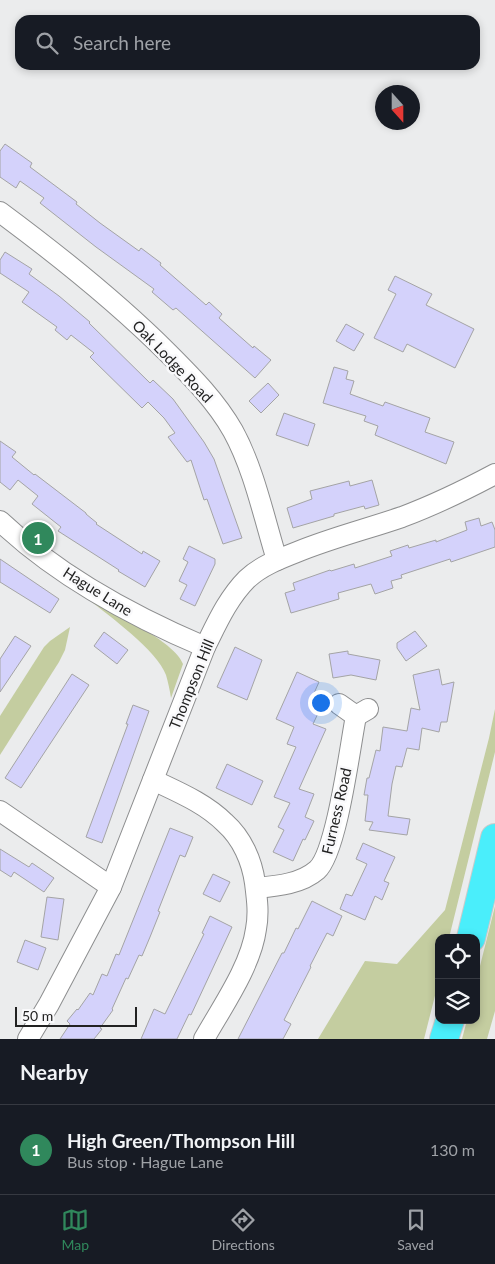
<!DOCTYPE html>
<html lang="en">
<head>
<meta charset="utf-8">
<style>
  :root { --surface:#171b24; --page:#20242c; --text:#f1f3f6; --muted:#9ea1a6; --line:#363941; --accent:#30885c }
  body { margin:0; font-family:Lato,sans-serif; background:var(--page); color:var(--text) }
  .controls { position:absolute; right:15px; bottom:15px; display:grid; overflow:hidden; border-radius:10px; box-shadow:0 2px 8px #0003 }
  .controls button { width:45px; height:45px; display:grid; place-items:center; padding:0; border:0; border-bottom:1px solid var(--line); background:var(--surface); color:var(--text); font:25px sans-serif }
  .compass { position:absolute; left:375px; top:85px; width:45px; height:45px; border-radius:50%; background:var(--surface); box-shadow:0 2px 8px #0003; rotate:159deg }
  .scale { position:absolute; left:15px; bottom:12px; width:122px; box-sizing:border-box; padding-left:5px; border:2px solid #222; border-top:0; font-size:14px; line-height:18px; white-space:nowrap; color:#222; -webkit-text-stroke:4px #f9f9fb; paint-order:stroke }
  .you { position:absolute; left:320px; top:702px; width:18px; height:18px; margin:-12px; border:4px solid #fff; border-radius:50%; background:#1a73e8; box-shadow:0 0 0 8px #1a73e833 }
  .badge { display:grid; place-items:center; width:32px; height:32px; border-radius:50%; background:var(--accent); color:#fff; font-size:16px; font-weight:700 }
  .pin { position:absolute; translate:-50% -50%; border:2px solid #fff; box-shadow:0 1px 5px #0006 }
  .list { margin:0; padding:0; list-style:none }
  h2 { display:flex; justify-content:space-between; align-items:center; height:65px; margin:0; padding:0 20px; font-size:21px }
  h2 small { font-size:16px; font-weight:400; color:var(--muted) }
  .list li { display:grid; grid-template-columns:32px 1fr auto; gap:15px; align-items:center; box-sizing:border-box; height:90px; padding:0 20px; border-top:1px solid var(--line) }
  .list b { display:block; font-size:19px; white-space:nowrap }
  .list p { margin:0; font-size:16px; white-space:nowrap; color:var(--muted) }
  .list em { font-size:16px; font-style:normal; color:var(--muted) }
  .icon { flex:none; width:28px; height:28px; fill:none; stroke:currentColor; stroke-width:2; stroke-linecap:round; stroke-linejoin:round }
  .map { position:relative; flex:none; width:495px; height:1039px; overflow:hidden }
  .search { position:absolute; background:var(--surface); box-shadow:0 2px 8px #0003; left:15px; right:15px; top:15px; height:55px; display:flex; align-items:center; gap:12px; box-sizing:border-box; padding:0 18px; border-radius:15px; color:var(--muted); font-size:19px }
  .sheet { height:155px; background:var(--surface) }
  nav { display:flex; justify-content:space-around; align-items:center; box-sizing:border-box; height:70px; border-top:1px solid var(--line); background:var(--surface); font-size:14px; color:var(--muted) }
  nav a { display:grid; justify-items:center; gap:2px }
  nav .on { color:var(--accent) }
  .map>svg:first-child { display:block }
</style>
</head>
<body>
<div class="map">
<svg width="495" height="1039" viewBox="0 0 495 1039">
  <rect width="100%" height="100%" fill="#ebeced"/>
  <!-- green -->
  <g fill="#c4cda0">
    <path d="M88,599C110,611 175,641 183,664L171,698C170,691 168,682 166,675C157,650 109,616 88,599Z"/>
    <polygon points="70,627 65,650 59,662 0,755 0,716 44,647 50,641"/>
    <polygon points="495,709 495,752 449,938 439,938 439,980 424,1039 318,1039 365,961 397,964 445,910 489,738"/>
    <polygon points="495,906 495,1011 487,1039 462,1039 467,1020 476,1020 476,982"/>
  </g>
  <!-- building -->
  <g fill="#d4d2fb" stroke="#a4a4a5">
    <polygon points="5,144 32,163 30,167 77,202 76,204 100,223 139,251 141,248 161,263 160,265 206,305 209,302 222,314 219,318 253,348 254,346 271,360 255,378 176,308 173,310 152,292 154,289 96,247 40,203 44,198 20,181 16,188 0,177 0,151"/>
    <polygon points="5,252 32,269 29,274 59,296 90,322 89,323 150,383 153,380 173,399 204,442 214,459 242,538 223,544 207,499 204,500 191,460 187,462 168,437 175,433 164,418 148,402 142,408 90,357 94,353 71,335 67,340 55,330 57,327 22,302 29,292 0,273 0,260"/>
    <polygon points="395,276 432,294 426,305 474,329 455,368 407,344 403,352 374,338 396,294 388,290"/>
    <polygon points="346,324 364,334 354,351 336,341"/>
    <polygon points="334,367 348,371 346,379 354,381 350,394 383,406 385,402 430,418 425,432 454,442 446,464 375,435 378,426 364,421 366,416 323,403"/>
    <polygon points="268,383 279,395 261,413 249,401"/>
    <polygon points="284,413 315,424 308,446 276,435"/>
    <polygon points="0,441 16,452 12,457 34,475 35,474 86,513 86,514 97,523 96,524 142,554 143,551 160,561 145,587 118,571 119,570 58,531 61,527 32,504 38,496 18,480 10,490 0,482"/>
    <polygon points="372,480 379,505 365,509 364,506 334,514 334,516 293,528 287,508 312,499 310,491 349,481 350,486"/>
    <polygon points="479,518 481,526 492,522 495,530 495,547 451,562 450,559 401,575 402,578 391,581 393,588 375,594 371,584 338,593 339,599 291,613 285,593 295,590 293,583 330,570 331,571 354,564 355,568 392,556 390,551 408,545 409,548 436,540 436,542 467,530 465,522"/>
    <polygon points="189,546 215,559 215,564 195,606 180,599 187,585 179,581 188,562 183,559"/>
    <polygon points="0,559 59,599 50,613 0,582"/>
    <polygon points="415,631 427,646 406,661 397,648 397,643"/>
    <polygon points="104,632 128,650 117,664 94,646"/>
    <polygon points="15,636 31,646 0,692 0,659"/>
    <polygon points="235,647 262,660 247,700 217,687"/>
    <polygon points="348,651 348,654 380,660 376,680 351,675 333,678 329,654"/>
    <polygon points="439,669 442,685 454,682 447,722 441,722 439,732 422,728 419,750 407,748 402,767 396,766 392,784 388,816 410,819 407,835 369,830 373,822 365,821 368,795 364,795 367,778 369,778 376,750 380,751 383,727 407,731 411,708 420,710 413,675"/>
    <polygon points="297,672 319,682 311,700 322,705 313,724 326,729 299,789 314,794 305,817 314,821 305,840 303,839 293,861 273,852 284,830 278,827 290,803 274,797 296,747 287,744 294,727 276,719"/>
    <polygon points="72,674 89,685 21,788 5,778"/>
    <polygon points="133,705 149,711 102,843 86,837 128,724 126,724"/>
    <polygon points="227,764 263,781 252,805 216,788"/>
    <polygon points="170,828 193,837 185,857 180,855 158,911 160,912 150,937 142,956 139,955 128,979 126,978 112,1009 113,1010 100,1028 102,1029 94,1039 60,1039 70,1024 67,1021 77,1009 78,1010 90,993 93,995 102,974 107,976 116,954 119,955"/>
    <polygon points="363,843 395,857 384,881 389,883 382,900 375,896 365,920 340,909 346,894 352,896 367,864 356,859"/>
    <polygon points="0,849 29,867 32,863 54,878 44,892 14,872 11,877 0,870"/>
    <polygon points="213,874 230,882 220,902 203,894"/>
    <polygon points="47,897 64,899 58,940 41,937"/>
    <polygon points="312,901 342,916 333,936 327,933 310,966 311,967 284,1020 291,1024 283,1039 238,1039 282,953 284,953 296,928 298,929"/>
    <polygon points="210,916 232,927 191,1015 189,1014 177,1039 141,1039 154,1009 165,1014 204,934 202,933"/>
    <polygon points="25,940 46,948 38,970 17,962"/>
  </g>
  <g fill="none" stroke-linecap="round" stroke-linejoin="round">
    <defs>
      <g id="minor">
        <path d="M0,212C58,255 116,301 168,353C192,377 216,401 233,431C254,469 264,518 277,560"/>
        <path d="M0,521C58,576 132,616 205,647"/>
        <polyline points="339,704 356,716 368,709"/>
        <path d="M153,780C178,792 205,803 225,823C242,838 252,861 255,883C257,899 259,913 256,929C251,966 222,1007 204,1039"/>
        <polyline points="0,811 111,887"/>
        <path d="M256,888C277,886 301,884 317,870C337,852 350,746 356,716"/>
        <path d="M28,1039L49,1004L111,887L205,647C217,623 228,598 247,579C261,566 279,559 297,552C331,538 367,529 402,517C434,505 465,490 495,474"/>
      </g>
      <g id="highway">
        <polyline points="471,938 495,838"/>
        <polyline points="444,1039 450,1020"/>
      </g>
    </defs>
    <!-- minor casing -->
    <use href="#minor" stroke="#8d8e8f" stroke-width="22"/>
    <!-- highway casing -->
    <use href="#highway" stroke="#cacaca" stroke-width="30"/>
    <!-- minor -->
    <use href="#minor" stroke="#fff" stroke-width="20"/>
    <!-- highway -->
    <use href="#highway" stroke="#4aeefb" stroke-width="28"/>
  </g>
  <g text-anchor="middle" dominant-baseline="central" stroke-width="5" stroke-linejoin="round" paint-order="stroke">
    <!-- street labels -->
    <g font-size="15" fill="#222" stroke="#f9f9fb">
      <text transform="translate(173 361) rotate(46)">Oak Lodge Road</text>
      <text transform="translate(98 591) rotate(32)">Hague Lane</text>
      <text transform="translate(191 684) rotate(-68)">Thompson Hill</text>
      <text transform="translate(336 811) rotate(-77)">Furness Road</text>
    </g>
  </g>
</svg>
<div class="controls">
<button><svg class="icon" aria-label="locate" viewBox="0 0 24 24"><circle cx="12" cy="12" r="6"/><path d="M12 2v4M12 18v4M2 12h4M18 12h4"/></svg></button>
<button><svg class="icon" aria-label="layers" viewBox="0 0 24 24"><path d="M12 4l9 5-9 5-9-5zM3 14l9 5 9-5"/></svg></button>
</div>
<svg class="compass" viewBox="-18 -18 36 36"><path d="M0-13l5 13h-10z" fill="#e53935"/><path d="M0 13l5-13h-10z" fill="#9ea1a6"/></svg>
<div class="scale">50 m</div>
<div class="you"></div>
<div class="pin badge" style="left:38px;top:538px">1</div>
<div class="search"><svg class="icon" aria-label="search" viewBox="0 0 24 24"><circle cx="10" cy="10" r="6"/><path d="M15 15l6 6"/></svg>Search here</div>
</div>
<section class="sheet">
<h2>Nearby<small></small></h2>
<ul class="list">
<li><span class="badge">1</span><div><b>High Green/Thompson Hill</b><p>Bus stop · Hague Lane</p></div><em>130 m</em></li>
</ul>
</section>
<nav>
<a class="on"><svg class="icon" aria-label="map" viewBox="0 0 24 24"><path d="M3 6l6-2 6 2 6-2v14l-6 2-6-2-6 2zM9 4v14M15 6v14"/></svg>Map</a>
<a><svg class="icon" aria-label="directions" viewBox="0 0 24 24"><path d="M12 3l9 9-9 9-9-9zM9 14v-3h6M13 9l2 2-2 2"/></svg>Directions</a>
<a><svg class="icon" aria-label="saved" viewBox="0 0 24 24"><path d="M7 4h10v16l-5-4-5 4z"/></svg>Saved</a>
</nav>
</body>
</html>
